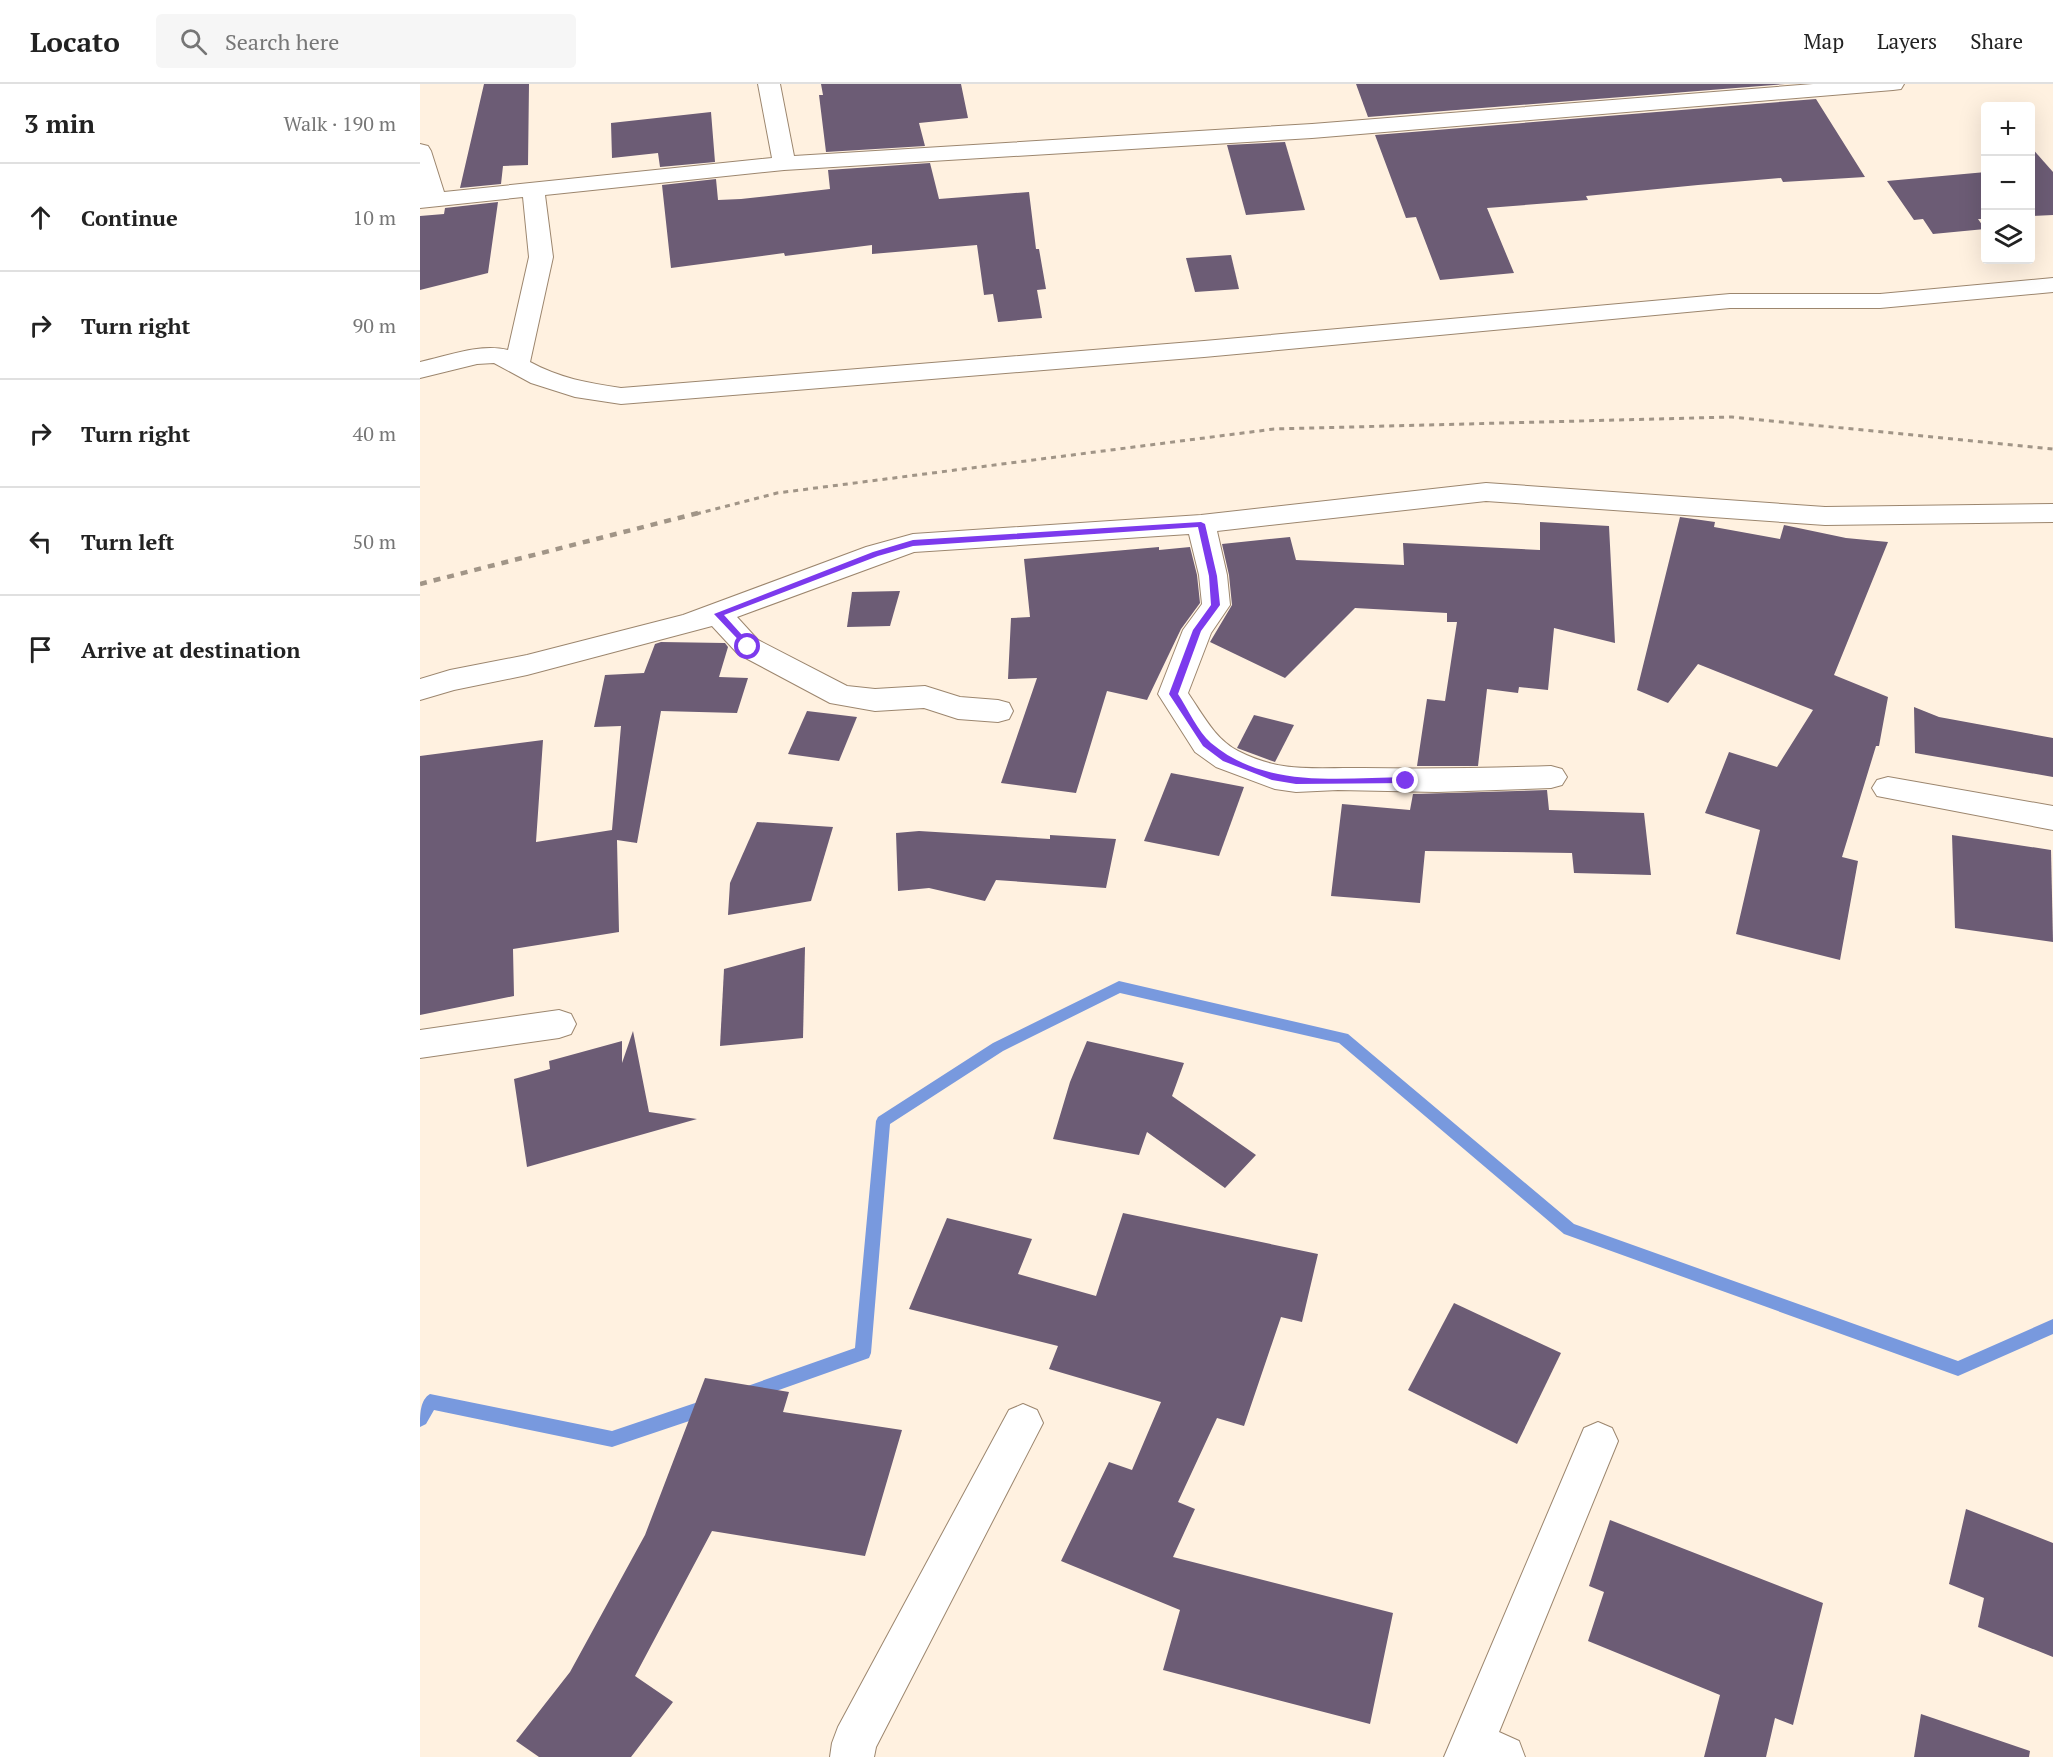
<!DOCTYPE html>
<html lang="en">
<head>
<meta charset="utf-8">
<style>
  :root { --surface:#fff; --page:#f6f6f6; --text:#222; --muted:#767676; --line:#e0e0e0 }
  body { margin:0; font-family:"PT Serif",serif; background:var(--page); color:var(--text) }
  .controls { position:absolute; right:18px; top:18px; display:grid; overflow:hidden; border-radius:6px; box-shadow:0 6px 24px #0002 }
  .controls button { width:54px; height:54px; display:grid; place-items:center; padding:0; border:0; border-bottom:2px solid var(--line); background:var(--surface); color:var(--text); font:30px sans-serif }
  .stop { position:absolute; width:18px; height:18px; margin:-14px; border:4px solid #7c3aed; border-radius:50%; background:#fff }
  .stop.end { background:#7c3aed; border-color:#fff; box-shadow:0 2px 6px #0008 }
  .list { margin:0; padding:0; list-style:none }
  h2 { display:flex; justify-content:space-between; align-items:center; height:78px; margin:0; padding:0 24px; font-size:26px }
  h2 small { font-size:20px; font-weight:400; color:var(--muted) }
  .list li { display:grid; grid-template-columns:39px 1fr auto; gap:18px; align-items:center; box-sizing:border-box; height:108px; padding:0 24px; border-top:2px solid var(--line) }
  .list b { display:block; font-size:22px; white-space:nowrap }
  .list em { font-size:20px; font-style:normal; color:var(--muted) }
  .icon { flex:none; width:33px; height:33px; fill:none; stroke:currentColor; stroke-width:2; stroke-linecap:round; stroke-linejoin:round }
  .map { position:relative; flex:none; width:1633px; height:1673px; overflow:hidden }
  header { display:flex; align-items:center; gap:36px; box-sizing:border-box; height:84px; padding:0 30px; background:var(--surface); border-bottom:2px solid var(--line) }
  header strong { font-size:28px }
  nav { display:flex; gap:33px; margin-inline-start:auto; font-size:21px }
  .search { width:420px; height:54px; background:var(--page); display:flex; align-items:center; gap:15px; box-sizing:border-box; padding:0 21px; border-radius:6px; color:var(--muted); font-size:22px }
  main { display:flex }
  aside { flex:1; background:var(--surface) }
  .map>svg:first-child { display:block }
</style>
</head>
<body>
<header>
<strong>Locato</strong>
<div class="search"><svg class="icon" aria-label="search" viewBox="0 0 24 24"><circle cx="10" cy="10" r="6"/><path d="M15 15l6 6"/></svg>Search here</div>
<nav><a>Map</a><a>Layers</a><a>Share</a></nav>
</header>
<main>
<aside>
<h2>3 min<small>Walk · 190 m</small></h2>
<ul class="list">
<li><svg class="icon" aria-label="ahead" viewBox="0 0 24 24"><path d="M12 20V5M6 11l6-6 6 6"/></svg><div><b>Continue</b></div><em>10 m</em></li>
<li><svg class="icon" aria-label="right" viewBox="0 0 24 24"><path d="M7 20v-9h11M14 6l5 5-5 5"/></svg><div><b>Turn right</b></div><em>90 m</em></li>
<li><svg class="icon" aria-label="right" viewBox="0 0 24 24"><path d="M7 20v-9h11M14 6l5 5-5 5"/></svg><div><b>Turn right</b></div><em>40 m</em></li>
<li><svg class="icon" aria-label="left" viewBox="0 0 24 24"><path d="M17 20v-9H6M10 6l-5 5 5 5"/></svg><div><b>Turn left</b></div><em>50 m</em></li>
<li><svg class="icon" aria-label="arrive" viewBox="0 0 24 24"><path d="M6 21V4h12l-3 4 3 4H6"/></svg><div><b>Arrive at destination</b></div></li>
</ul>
</aside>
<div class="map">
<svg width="1633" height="1673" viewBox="0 0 1633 1673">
  <rect width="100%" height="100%" fill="#fff1e0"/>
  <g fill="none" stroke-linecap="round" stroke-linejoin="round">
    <!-- stream -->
    <g fill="#7899de" fill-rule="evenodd">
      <polygon points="699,897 928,950 1154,1140 1538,1277 1633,1235 1633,1250 1538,1292 1144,1150 919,959 700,909 583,967 470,1040 451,1269 449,1274 325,1318 319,1315 317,1310 319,1305 435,1264 456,1037 458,1033 573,959"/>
      <path d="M10,1310L192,1347L290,1314L296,1317L298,1322L296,1327L290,1330L192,1363L14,1326L6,1340L0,1343C0,1330 0,1316 10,1310Z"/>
    </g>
  </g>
  <!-- building -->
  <g fill="#6c5c75">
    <polygon points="64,0 109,0 108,81 83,82 81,100 40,104"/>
    <polygon points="401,0 541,0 548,34 499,39 505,62 406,68 399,11 403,11"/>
    <polygon points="936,0 1365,0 948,33"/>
    <polygon points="1396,15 1445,93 1363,98 1361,94 1278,101 1166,112 1168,116 1067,124 1094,189 1020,196 996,133 986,134 955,51"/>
    <polygon points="291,28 295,78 240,83 238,69 192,74 191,39"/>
    <polygon points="865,58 885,126 826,131 807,61"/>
    <polygon points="1611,63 1633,88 1633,131 1611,132"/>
    <polygon points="510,79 519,115 609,108 616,165 619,165 626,205 617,206 622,234 578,238 573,210 564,211 557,161 452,170 452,161 365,172 364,169 251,184 242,101 296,95 298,116 321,115 410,105 408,86"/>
    <polygon points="1566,88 1566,135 1558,135 1565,145 1513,150 1503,135 1494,136 1467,97"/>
    <polygon points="78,118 68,189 0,206 0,132 24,130 25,124"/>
    <polygon points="811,171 819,205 775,208 766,174"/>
    <polygon points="1260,433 1295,438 1294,443 1360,455 1364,441 1426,454 1468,458 1414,591 1468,613 1459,662 1456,662 1422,773 1438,777 1420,876 1316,850 1340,746 1285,729 1309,668 1357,683 1393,626 1278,580 1248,619 1217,606"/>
    <polygon points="1120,438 1189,442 1195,559 1134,544 1128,606 1099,603 1098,609 1067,605 1058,682 997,682 1007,615 1025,617 1037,538 1027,538 1027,529 935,524 865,594 790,558 812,521 809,491 802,460 870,453 876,476 984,481 983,459 1120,466"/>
    <polygon points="739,463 739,466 770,463 777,491 780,519 761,545 727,616 687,607 656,709 581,699 617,594 588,595 591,534 610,533 604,475"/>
    <polygon points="480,507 470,542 427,543 432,508"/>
    <polygon points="241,558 305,559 308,563 299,593 328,594 317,629 241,627 217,759 197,756 199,848 93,865 94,912 0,931 0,672 123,656 116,758 192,746 201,642 174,643 185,591 224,589 235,560"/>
    <polygon points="1494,623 1519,633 1633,654 1633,693 1495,669"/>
    <polygon points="387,627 437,633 419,677 368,670"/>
    <polygon points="834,631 874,641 855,678 817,664"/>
    <polygon points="751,689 824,703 799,772 724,757"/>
    <polygon points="1127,706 1129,726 1224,729 1231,791 1154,789 1152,769 1005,767 1000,819 911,812 922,720 990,726 993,710"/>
    <polygon points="337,738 413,743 391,817 308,831 310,799"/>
    <polygon points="499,747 630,755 630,751 696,755 686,804 576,796 565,817 509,804 478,807 476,749"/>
    <polygon points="1532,751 1631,766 1633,858 1535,844"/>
    <polygon points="385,863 383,954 300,962 304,885"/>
    <polygon points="213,947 229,1028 277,1035 107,1083 94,995 130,985 129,977 202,957 202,979"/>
    <polygon points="667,957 764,979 752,1012 836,1071 805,1104 727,1048 719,1071 633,1055 650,998"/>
    <polygon points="703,1129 898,1170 882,1238 861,1233 824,1342 797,1334 758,1418 775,1425 753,1473 973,1529 950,1640 743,1586 760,1526 641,1477 689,1378 712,1386 741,1318 629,1285 638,1262 489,1225 527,1134 612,1155 598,1190 676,1212"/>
    <polygon points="1034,1219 1141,1269 1097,1360 988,1306"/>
    <polygon points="285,1294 369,1308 363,1328 482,1346 445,1472 292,1447 215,1592 253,1618 211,1673 119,1673 96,1657 150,1588 225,1451"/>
    <polygon points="1546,1425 1633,1459 1633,1573 1558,1543 1564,1514 1529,1500"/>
    <polygon points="1190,1436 1403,1519 1373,1641 1355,1634 1346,1673 1284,1673 1300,1611 1168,1557 1184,1508 1169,1502"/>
    <polygon points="1501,1630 1610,1667 1609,1673 1494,1673"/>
  </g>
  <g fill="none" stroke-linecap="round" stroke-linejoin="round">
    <defs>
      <g id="street">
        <path d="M338,0H360L374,72L892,40L1393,0H1484L1481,5L1473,6L892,54L364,86L125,111L133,173L110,278C139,294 168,299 201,304L784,257L1310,210H1460L1633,194V208L1460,224H1310L784,273L201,320L155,313L111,299L74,279L57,280L0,294V278C28,272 59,259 88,266L109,173L103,113L0,124V60L8,62L11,67L24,108L352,74Z"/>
        <path d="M1066,399L1405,423L1633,420V438L1405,441L1066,417L797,447L807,491L810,521L791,549L768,609C783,631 795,655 818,667C863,690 896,683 943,684C1006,685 1068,684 1131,682L1142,685L1147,693L1142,701L1131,704L1017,708L918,706L876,708L855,705L796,683L775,668L738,610L763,546L782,520L779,491L769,450L494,468L317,533L338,556L427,602L455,605L505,602L540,613L578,616L589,619L593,627L589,635L578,638L538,635L504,624L455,627L410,619L318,570L292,542L107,591L34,606L0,616V595L30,586L107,571L263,531L446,463L493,450L781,431Z"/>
        <polygon points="1468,693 1633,722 1633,746 1457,712 1452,704 1457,696"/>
        <polygon points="139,926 151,930 156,940 151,950 139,954 0,974 0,946"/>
        <polygon points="603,1320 617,1326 623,1339 456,1663 454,1673 410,1673 412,1659 418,1643 589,1326"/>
        <polygon points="1178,1338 1192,1344 1198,1357 1079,1648 1099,1657 1105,1673 1024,1673 1164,1344"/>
      </g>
    </defs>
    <!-- street casing -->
    <use href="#street" stroke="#9c866e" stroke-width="2"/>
    <!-- street -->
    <use href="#street" fill="#fff" fill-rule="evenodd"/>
    <!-- rail-far1 -->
    <polyline stroke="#a19587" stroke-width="3" stroke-dasharray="5 5" stroke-linecap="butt" points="276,430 357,409 854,345 1312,333 1633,365"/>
    <!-- rail -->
    <polyline stroke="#a19587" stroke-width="4.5" stroke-dasharray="7 7" stroke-linecap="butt" points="0,500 282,428"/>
  </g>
  <!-- route -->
  <path fill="#7c3aed" d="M781,438L785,440L797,492L800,521L781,547L758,610C768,625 778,648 791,659C845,705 921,694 986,693L989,694V699L876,700L852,696L803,677L783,662L749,610L773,546L791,521L789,492L778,443L493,462L458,472L304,531L331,561V565L328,566L294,530L453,468L493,456Z"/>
</svg>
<div class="controls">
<button>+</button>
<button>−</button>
<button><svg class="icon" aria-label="layers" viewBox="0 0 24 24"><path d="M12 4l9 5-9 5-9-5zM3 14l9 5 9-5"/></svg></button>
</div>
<div class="stop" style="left:328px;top:563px"></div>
<div class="stop end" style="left:986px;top:697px"></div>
</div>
</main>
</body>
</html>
